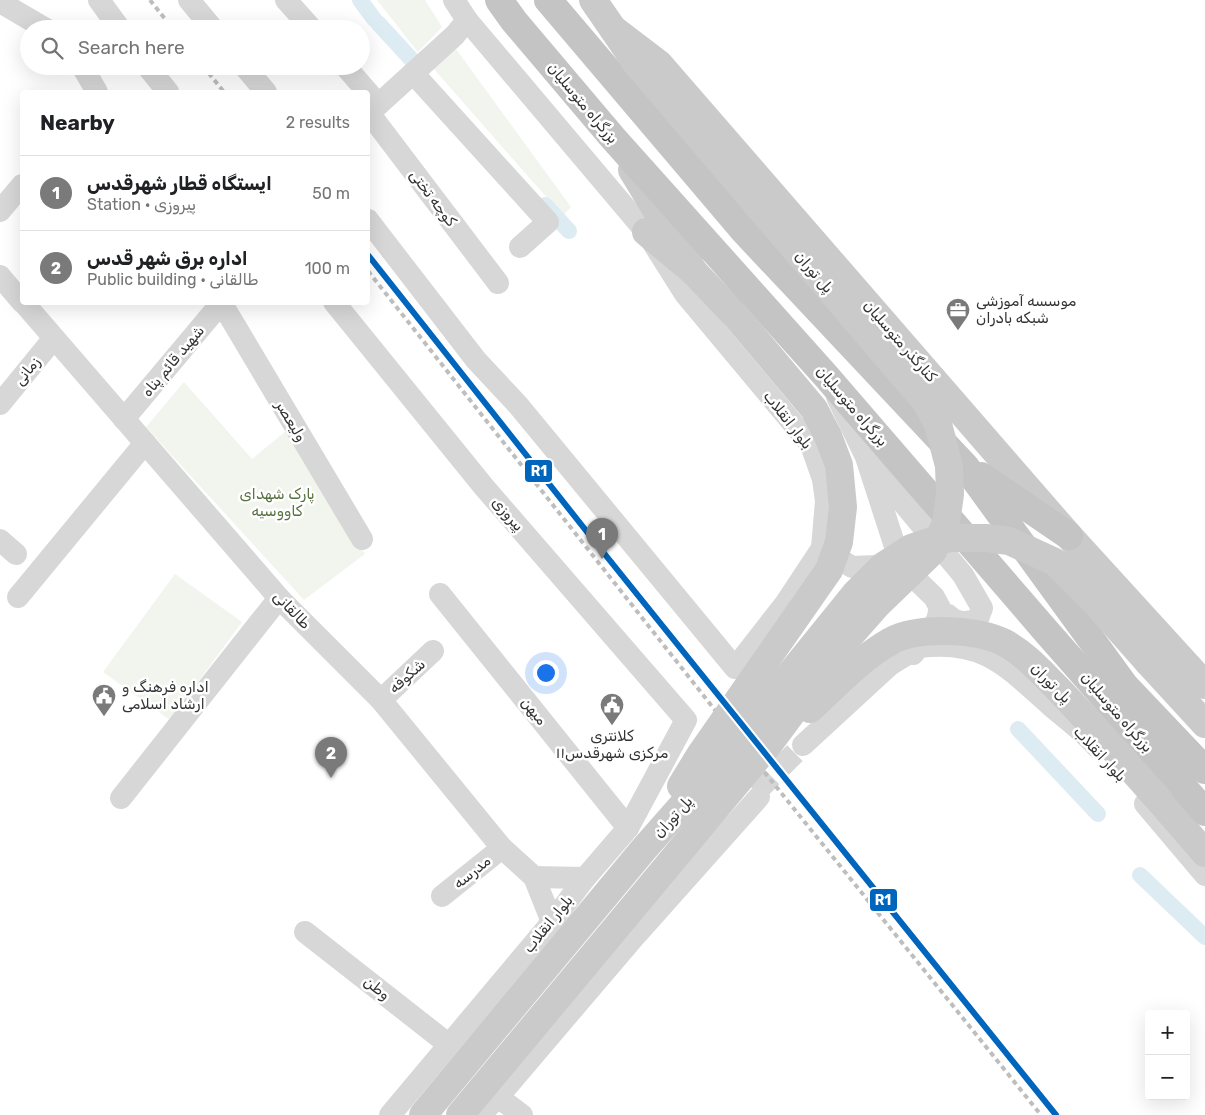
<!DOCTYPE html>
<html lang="en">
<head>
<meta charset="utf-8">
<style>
  :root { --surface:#fff; --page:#f6f6f6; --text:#202124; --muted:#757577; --line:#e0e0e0; --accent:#7a7a7a }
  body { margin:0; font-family:Rubik,Vazirmatn,sans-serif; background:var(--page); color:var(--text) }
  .controls { position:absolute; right:15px; bottom:15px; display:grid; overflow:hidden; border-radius:5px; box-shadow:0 5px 20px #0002 }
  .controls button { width:45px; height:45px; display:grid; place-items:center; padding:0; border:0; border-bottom:1px solid var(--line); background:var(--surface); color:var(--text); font:25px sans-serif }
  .you { position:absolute; left:545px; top:672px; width:18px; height:18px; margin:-12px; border:4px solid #fff; border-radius:50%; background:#1a73e8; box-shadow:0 0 0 8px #1a73e833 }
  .badge { display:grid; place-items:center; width:32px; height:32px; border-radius:50%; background:var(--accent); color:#fff; font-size:16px; font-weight:700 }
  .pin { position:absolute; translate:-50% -41px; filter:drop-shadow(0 1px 2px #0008) }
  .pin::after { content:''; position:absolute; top:26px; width:18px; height:15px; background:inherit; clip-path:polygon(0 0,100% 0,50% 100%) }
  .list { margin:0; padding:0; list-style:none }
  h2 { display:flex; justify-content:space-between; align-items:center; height:65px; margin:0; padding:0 20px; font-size:21px }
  h2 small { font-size:16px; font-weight:400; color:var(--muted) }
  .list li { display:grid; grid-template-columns:32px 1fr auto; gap:15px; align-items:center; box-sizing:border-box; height:75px; padding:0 20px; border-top:1px solid var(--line) }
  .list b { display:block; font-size:19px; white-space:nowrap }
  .list p { margin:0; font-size:16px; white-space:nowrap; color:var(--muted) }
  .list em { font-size:16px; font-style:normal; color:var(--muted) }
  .icon { flex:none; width:28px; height:28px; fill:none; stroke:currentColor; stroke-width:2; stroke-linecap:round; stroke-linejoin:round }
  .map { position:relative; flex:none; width:1205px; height:1115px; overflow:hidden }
  .search { position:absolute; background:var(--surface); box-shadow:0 5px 20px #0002; left:20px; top:20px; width:350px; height:55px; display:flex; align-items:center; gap:12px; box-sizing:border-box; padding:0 18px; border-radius:28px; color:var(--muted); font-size:19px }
  .panel { position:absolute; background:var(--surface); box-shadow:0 5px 20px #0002; left:20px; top:90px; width:350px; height:215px; border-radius:5px }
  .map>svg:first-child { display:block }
</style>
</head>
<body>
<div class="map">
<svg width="1205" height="1115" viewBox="0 0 1205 1115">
  <rect width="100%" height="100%" fill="#fff"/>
  <!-- green -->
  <g fill="#f1f5ed">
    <polygon points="377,0 425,0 442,27 418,52"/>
    <polygon points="456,49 571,207 563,216 433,68"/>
    <polygon points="184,382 252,459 286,431 365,554 304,600 146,427"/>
    <polygon points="175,574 242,622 170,720 103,672"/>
  </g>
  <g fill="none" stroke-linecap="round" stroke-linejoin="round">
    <!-- canal -->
    <g stroke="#ddebf3" stroke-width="16">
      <polyline points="360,0 374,19"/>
      <polyline points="378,23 411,59"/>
      <polyline points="545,205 569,231"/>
      <polyline points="1018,729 1098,814"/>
      <polyline points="1140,875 1205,937"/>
    </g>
    <!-- minor-tunnel -->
    <polyline stroke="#d6d6d6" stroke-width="22" stroke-dasharray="22 11" stroke-linecap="butt" points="756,792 803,745"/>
    <!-- minor -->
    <g stroke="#d7d7d7" stroke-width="22">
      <polyline points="99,0 120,29"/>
      <polyline points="189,0 213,29"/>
      <polyline points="286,0 312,29"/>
      <polyline points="454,0 467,20 646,232 685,294 811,445 823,479 826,501 822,548 852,567 901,565 934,597 940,608 937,620 919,647 890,665 803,745"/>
      <polyline points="0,2 46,29"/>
      <polyline points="82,66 97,92"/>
      <polyline points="147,66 168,92"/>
      <polyline points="244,66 266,92"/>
      <polyline points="345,66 378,104"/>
      <polyline points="413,73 548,222 520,247"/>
      <polyline points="369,113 498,283"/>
      <polyline points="368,114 455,35 467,20"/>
      <polyline points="0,211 22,185"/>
      <polyline points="368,220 476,360 518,405 735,668 785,604 822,548"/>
      <polyline points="0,276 22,302"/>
      <polyline points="23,302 279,598 381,700 502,848 534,877 552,922"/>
      <polyline points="221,302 362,539"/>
      <polyline points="334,302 484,487 686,720 628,828 585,878 552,922 390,1115"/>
      <polyline points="837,397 866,457 901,565 895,571"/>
      <polyline points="0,404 54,338"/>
      <polyline points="124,419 222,302"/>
      <path d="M874,468L963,575L982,608L978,619C967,623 957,624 948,615"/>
      <polyline points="0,540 16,554"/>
      <polyline points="440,594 628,828"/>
      <polyline points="18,597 145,443"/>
      <path d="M913,654L919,647C984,639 1006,666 1051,706C1066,719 1084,732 1097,747"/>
      <polyline points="381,700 433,651"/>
      <polyline points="121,798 279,598"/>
      <polyline points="1145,804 1205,875"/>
      <polyline points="534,877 585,878"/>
      <polyline points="442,896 502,848"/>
      <polyline points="305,932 448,1044"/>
      <polyline points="498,1097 522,1115"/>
      <polyline points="480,1115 498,1097 629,943 759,797"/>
    </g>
    <!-- major -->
    <g stroke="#cacaca" stroke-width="28">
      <polyline points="593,0 613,29 659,64 1069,536 1205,685"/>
      <polyline points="632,170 694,272"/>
      <polyline points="646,232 694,272 735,315"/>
      <polyline points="1148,662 1205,724"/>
      <polyline points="1159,800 1205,853"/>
    </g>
    <!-- highway -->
    <g stroke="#c4c4c4" stroke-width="28">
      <polyline points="499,0 514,21 613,138 826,376 1045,630 1205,812"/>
      <polyline points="548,0 744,231 965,466 1125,686 1205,770"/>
      <polyline points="981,476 1069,536"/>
    </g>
    <!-- rail -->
    <g stroke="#bebebe" stroke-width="4" stroke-dasharray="5 4" stroke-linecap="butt">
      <polyline points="150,0 173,29"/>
      <polyline points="203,66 224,92"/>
      <polyline points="368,271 745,748 1041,1115"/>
    </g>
    <!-- major-bridge -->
    <g stroke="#cacaca" stroke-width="28">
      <path d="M810,709C836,685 861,658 891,641C919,626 978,629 1005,643C1025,654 1041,672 1057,688C1092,724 1125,762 1159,800"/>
      <polyline points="681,786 700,755 829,570 839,542 843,507 839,465 828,436 814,409 735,315"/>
      <polyline points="423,1115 643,850 702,783 855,594 883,566 911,548 929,542 952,538 986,538 1009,541 1055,562 1094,601 1148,662"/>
      <polyline points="460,1115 769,744 847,639 877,605 933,551 946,523 950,494 949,466 938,424 926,402 636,63 613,29"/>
    </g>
    <defs>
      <polyline id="rail-1" points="368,255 595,542 1056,1115"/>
    </defs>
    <!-- rail-1 casing -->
    <use href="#rail-1" stroke="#fff" stroke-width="10"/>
    <!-- rail-1 -->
    <use href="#rail-1" stroke="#0065bd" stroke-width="6"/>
  </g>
  <!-- icons -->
  <defs>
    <symbol id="office-pin" viewBox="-11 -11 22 30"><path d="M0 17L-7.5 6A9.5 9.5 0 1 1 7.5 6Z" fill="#7a7a7a" stroke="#fff"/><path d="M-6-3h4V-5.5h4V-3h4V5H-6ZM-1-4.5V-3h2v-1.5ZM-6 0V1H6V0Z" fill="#fff"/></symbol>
    <symbol id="civic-pin" viewBox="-11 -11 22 30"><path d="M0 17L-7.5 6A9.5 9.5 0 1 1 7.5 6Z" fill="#7a7a7a" stroke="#fff"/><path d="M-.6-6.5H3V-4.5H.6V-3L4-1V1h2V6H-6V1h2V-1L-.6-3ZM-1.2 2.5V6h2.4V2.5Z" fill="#fff"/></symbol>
  </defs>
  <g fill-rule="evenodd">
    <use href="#office-pin" x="944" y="296" width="28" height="38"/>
    <use href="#civic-pin" x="90" y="682" width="28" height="38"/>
    <use href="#civic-pin" x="598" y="691" width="28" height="38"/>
  </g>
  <g text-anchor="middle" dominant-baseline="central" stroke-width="5" stroke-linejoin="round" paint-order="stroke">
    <!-- street labels -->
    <g font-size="15" fill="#333" stroke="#fff">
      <text transform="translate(583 103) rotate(50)">بزرگراه متوسلیان</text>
      <text transform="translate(433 198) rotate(53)">کوچه تختی</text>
      <text transform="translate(814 272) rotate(49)">پل توران</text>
      <text transform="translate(900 341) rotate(49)">کنارگذر متوسلیان</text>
      <text transform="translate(173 361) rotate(-50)">شهید قائم پناه</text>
      <text transform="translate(27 371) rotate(-51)">زمانی</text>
      <text transform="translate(852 406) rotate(49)">بزرگراه متوسلیان</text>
      <text transform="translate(788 420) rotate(52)">بلوار انقلاب</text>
      <text transform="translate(291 421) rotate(59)">ولیعصر</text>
      <text transform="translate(508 514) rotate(49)">پیروزی</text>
      <text transform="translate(292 610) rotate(46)">طالقانی</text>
      <text transform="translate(407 676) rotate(-42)">شکوفه</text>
      <text transform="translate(1051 683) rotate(45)">پل توران</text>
      <text transform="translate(534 711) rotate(51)">میهن</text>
      <text transform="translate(1117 712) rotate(49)">بزرگراه متوسلیان</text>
      <text transform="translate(1100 754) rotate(47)">بلوار انقلاب</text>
      <text transform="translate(673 817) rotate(-48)">پل توران</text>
      <text transform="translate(472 872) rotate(-39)">مدرسه</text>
      <text transform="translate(548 924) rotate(-51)">بلوار انقلاب</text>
      <text transform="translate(377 988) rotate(38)">وطن</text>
    </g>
    <!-- poi labels -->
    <g font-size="15" fill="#333" stroke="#fff" text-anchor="start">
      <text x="976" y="301">موسسه آموزشی<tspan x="976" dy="17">شبکه بادران</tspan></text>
      <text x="122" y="687">اداره فرهنگ و<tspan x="122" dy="17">ارشاد اسلامی</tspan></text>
      <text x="612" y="736" text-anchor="middle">کلانتری<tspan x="612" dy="17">۱۱مرکزی شهرقدس</tspan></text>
    </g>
    <!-- park labels -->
    <g font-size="15" fill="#56703f" stroke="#fff">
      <text x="277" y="494">پارک شهدای<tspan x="277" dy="17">کاووسیه</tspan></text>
    </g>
  </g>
  <g stroke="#fff" stroke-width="2">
    <rect x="524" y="459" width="29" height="24" rx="5" fill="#0065bd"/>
    <rect x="869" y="888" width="29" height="24" rx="5" fill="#0065bd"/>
  </g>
  <g font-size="14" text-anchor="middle" font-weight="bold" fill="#fff">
    <text x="539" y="476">R1</text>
    <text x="883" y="905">R1</text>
  </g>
</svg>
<div class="controls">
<button>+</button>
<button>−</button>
</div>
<div class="you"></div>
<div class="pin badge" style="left:602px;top:559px">1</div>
<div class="pin badge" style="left:331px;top:778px">2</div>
<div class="search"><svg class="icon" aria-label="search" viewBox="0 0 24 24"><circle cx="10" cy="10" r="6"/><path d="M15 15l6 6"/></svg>Search here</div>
<section class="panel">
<h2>Nearby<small>2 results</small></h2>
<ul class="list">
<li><span class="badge">1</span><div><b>ایستگاه قطار شهرقدس</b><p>Station · پیروزی</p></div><em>50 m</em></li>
<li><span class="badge">2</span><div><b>اداره برق شهر قدس</b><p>Public building · طالقانی</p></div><em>100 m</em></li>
</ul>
</section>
</div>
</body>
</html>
